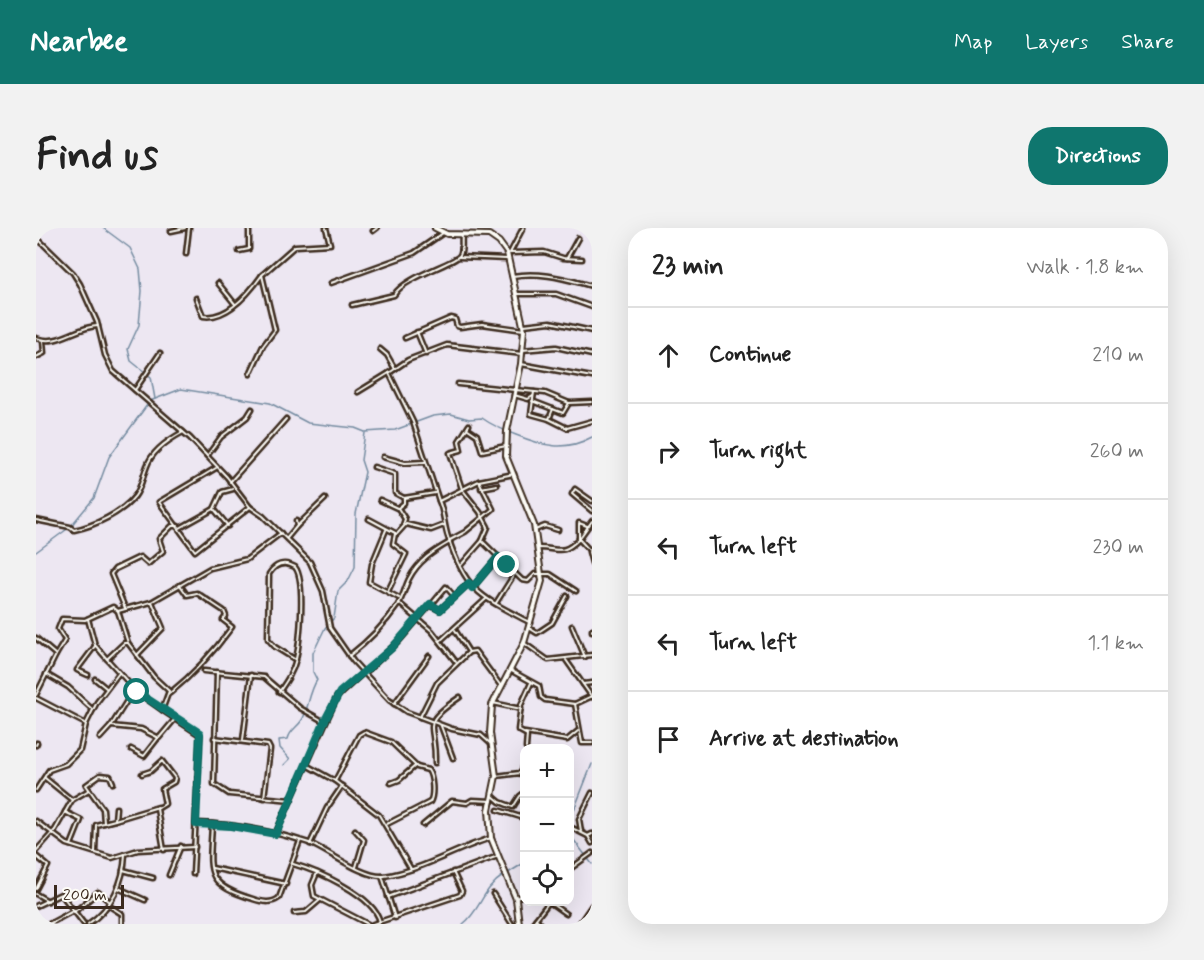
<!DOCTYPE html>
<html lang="en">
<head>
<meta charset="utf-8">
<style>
  :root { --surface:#fff; --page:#f2f2f2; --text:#222; --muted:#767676; --line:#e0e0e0; --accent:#0f766e }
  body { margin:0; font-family:Mynerve,sans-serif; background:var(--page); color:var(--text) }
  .controls { position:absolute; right:18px; bottom:18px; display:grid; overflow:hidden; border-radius:12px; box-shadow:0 6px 24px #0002 }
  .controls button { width:54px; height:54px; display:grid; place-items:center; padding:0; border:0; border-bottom:2px solid var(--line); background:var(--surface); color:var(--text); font:30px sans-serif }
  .scale { position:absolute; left:18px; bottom:15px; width:70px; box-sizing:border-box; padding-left:6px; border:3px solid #3b2a1e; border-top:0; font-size:16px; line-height:21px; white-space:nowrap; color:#3b2a1e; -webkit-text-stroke:4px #fdfcf7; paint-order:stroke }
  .stop { position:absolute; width:18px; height:18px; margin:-14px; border:4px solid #0f766e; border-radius:50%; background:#fff }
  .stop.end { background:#0f766e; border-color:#fff; box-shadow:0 2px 6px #0008 }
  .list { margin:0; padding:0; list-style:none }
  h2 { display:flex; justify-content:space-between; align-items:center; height:78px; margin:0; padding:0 24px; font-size:26px }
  h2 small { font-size:20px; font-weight:400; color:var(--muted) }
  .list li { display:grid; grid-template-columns:39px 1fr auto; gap:18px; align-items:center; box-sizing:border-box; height:96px; padding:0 24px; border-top:2px solid var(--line) }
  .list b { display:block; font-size:22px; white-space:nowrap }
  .list em { font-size:20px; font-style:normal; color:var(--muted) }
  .icon { flex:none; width:33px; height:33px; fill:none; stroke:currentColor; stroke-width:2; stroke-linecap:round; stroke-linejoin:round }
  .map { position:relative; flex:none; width:556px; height:696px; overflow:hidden; border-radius:24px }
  header { display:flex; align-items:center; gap:36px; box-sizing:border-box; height:84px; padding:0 30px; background:var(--accent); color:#fff }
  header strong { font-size:28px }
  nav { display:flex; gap:33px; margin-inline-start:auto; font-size:21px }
  .intro { display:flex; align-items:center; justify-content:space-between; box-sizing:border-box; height:144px; padding:0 36px }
  h1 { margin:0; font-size:42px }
  .button { padding:15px 27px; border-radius:24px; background:var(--accent); color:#fff; font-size:21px; font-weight:700 }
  main { display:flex; gap:36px; padding:0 36px }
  aside { flex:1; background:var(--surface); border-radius:24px; box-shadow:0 6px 24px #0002 }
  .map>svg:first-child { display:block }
</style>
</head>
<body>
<header>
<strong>Nearbee</strong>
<nav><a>Map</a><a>Layers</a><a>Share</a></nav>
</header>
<div class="intro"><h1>Find us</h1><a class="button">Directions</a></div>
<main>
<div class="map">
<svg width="556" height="696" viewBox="0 0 556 696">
  <rect width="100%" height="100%" fill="#ede7f2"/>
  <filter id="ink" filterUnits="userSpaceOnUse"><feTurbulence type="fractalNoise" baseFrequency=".0167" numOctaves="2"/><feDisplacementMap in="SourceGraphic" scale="12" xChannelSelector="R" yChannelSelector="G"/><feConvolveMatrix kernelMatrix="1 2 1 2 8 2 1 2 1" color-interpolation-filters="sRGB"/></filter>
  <g filter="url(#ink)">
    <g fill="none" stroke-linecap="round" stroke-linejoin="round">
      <!-- stream -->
      <g stroke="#758ca1" stroke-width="1.5">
        <polyline points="67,0 94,20 104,41 106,63 103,97 92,121 95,133 115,149 119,171"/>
        <path d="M0,324L34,299L58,270L73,229L114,173L145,161L234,175L272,195L319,200L329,204L359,202L397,188L415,186L433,191L446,190C457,198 467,202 480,207C507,218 529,224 556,209"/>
        <path d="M248,537L254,531L244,520L243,512L252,511C254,502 261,500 266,492C272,483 273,464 281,452L277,444V425L289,400L298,390L302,363L312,353L319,339L320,286L329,244L325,232L329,205"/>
        <polyline points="534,592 556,536"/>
        <polyline points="534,607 556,636"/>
        <polyline points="472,645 488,635"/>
        <path d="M427,696C445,682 445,662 468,647"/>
      </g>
      <defs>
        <g id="minor">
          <polyline points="135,3 149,0"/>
          <polyline points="337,3 341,0"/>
          <polyline points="0,9 37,45 44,56 61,94 69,127 77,143 154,210 191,249 214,279 227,288 274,334 287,363 294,400 317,433 353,472 371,484 416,501 445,507 455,516"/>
          <polyline points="203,23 213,21 213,0"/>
          <polyline points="474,25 487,0"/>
          <polyline points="475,25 508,24 527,30 546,31"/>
          <polyline points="150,26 153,0"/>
          <polyline points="423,29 471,31"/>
          <polyline points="531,30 542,10"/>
          <polyline points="226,47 259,18 294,16 290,0"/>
          <path d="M476,48C505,43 529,51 556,58"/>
          <polyline points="182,55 199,76"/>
          <polyline points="295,55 378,25 407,5"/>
          <polyline points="480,66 520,66 556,79"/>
          <path d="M160,70L167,88C192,92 214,64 226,47L239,102L227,118L214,146"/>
          <path d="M316,77L358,67C368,49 420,35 424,27C427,22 425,13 426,8"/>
          <polyline points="488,97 514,94 556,103"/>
          <polyline points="381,104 390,126"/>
          <path d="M0,110C22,119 41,98 62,98"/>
          <polyline points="369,110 415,90 419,91 421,98 424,99 446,96 488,102"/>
          <polyline points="344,121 351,127 359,141"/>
          <polyline points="486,122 520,119 556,127"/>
          <polyline points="0,129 8,125 7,113"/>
          <polyline points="485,136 556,149"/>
          <polyline points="422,156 509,165 533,175 556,174"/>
          <polyline points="99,162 124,125"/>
          <polyline points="322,164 353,145"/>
          <polyline points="498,164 495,186 513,191 517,181"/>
          <polyline points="478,167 492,171 497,168"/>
          <polyline points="496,173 527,185 533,175"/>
          <polyline points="513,191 531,200 556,193"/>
          <polyline points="432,201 441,207 446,223 470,218"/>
          <polyline points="171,228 185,209 211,189 216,181"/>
          <polyline points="347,229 369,235 389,234"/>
          <polyline points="338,239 359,246 359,265 368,270 399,265"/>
          <polyline points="180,240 123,274 159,323 214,279"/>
          <path d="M478,246L443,253L403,273C408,284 408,297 412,309C430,365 446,369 495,395"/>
          <polyline points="194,254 250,191"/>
          <polyline points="445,260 461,257"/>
          <polyline points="344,272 361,280"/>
          <polyline points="403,273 377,194 353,145 372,132 411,117 486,126"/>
          <polyline points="556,273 539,261 536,266 556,283"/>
          <polyline points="178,281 192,298"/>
          <polyline points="333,291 361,306 370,296 395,302 408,297"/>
          <path d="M0,292L34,299L38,302C58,298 86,285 99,268C105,260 107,248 111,238C116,223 134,211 147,204"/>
          <polyline points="367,297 369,291 362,280 368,275 368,270"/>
          <polyline points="261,298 289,271"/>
          <polyline points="551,298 543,295 543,311 556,293"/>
          <polyline points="144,300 178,281 186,264 197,261"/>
          <polyline points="350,302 336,336 333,354 363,370"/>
          <polyline points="499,302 509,298 522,302"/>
          <polyline points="251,310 261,298 260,293"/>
          <polyline points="414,312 429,304 457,281 443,253"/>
          <polyline points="446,313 486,352 492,353 499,346 514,346 540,363"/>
          <path d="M502,320C523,320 526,328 543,311L556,325"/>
          <polyline points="553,324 556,335"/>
          <polyline points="425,337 446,313 452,299 444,284 426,261 414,225 425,222 423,213 433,197"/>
          <polyline points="437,359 462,329"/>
          <polyline points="352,363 370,326 357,316 359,306"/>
          <polyline points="363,375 396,403 420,434"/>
          <polyline points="460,375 479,345"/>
          <polyline points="396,376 410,359 418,368"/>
          <polyline points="89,380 75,346 79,341 104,329 112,336 127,323 123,311 136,298 142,298"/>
          <polyline points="82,383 115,374 174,340 211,331 245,305"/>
          <polyline points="52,391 59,417 71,431"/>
          <polyline points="536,398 549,429"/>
          <polyline points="493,400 501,405 516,395 531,368"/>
          <polyline points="556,402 556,403"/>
          <polyline points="0,410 20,427 0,467"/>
          <polyline points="404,413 450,371"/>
          <polyline points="488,415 512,432 556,427"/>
          <polyline points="433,424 439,423 465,458"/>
          <polyline points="20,427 29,412 22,401 26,391 49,392 77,379 82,383 92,415"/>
          <polyline points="101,427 127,400 116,374"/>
          <path d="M313,428C331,414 349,396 362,377C367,369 369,359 373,351C382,333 398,323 414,314"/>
          <polyline points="530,432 556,469"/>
          <polyline points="474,442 503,458 505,469 509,472 539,476 556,468"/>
          <polyline points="168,443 228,449 264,480 287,493"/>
          <polyline points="181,444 178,556 193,566 255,572"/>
          <polyline points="329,445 363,413 394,377 404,382 433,355"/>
          <polyline points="10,446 32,459 57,482"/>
          <polyline points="52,447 41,442 59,418"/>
          <polyline points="59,451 70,460"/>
          <polyline points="547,456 556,455"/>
          <path d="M243,464C250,454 257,444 260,431C264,414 270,352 259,339C248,333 239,336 233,346L232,411L239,419L260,432"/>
          <path d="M134,465C159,445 177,425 196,399L187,392L190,388L188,383L161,365L151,367L144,357"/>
          <polyline points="0,470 50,496"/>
          <polyline points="457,475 485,481"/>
          <polyline points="358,476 393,428"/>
          <polyline points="539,476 546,515 556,515"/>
          <polyline points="126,482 101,464 71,431 88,415 92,415 118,449 133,463 126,482 164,507 157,646"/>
          <polyline points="384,489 401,455 433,424 419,402"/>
          <polyline points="75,498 105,501 123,510 139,491"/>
          <polyline points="405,498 417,530"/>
          <polyline points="489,505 531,512 542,503"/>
          <polyline points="64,510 75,498 99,460"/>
          <polyline points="178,510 232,517 234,521 228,570"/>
          <polyline points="207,512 215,447"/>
          <polyline points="0,517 1,515"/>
          <polyline points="490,520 491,507 482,502 485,477 495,455"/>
          <polyline points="95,521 108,528 122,510"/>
          <path d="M399,535C400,493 382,498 424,469"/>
          <polyline points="272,538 299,553 343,587 375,641"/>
          <polyline points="486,544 488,535"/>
          <polyline points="106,546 115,543 126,533 139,550 138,554 126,561 129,576 121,581 128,622"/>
          <polyline points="460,548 484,545 488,550"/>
          <polyline points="9,550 36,572"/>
          <path d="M299,553L323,507L328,504L355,514L381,539L392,542C397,549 398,567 394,574L351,596"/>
          <polyline points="355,555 363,552 379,538"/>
          <polyline points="0,562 13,542 30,536 44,522 50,496 61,474 83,445"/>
          <polyline points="457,568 464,574 477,579 484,568 488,565"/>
          <polyline points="462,582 488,590"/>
          <polyline points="29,584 45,592 35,617"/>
          <polyline points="79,592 122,579"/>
          <polyline points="0,593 31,616 76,630 102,622 159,619"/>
          <polyline points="68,595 67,581 50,557 64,547 74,548 77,555"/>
          <path d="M160,595C198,596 237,603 273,615C293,623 327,650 348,648C385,643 419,621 455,610"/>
          <path d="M176,596C174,643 166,656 217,671C226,674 235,676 243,670L264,613"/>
          <polyline points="387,597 416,573 431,575 436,572 456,573"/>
          <polyline points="534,599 552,608"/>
          <polyline points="319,602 328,612 320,639"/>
          <polyline points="545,603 543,591 556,565"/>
          <polyline points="240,605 301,469 328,444"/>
          <polyline points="556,606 552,608 556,615"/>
          <polyline points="274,616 291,580 306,558"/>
          <polyline points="0,623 19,602 36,572 53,562"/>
          <polyline points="59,624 60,597 79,592 80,580"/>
          <polyline points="0,628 12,638 0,661"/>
          <path d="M257,636C281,643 338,667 344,694"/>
          <polyline points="176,640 250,656"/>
          <polyline points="534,641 556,625"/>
          <polyline points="87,642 117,650"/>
          <polyline points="281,645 276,657 278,668 332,696"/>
          <polyline points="133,647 145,618"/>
          <polyline points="346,648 359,690"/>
          <polyline points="82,660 109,672"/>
          <polyline points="0,666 12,673"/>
          <polyline points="457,666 476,696"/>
          <polyline points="352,669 462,628"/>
          <polyline points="480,670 488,667"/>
          <polyline points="513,674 530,686"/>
          <polyline points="72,677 86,686 86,696"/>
          <polyline points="0,678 25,666 48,696"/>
          <polyline points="38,684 62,664 74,674"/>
          <polyline points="258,685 270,684 284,672"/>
          <polyline points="500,691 505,696"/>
          <polyline points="13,696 37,683"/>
          <path d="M52,696C76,680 88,654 89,626"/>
          <polyline points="337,696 424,667 426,663 417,644"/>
          <polyline points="496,696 513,674"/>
          <polyline points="543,696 556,677"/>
        </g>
        <polyline id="tertiary" points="399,0 411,6 453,7 463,14 471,25 488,102 485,136 471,203 470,228 498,297 506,353 488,415 456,477 454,505 460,548 453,582 455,610 480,671 483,696"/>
      </defs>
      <!-- minor casing -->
      <use href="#minor" stroke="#3b2a1e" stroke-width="7"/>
      <!-- tertiary casing -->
      <use href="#tertiary" stroke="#3b2a1e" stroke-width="8"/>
      <!-- minor -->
      <use href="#minor" stroke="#fdfcf7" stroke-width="2"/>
      <!-- tertiary -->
      <use href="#tertiary" stroke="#fdfcf7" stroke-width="4"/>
    </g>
  </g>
  <g fill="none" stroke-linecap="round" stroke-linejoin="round" filter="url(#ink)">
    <!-- route -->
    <polyline stroke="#0f766e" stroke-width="8" points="101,464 164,505 160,596 195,598 240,606 288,494 304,464 356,420 394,376 404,382 433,355 436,360 462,329 471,337"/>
  </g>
</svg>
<div class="controls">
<button>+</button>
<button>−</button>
<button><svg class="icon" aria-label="locate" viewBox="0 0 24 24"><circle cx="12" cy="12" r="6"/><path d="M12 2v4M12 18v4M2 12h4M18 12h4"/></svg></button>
</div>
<div class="scale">200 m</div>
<div class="stop" style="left:101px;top:464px"></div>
<div class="stop end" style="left:471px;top:337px"></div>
</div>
<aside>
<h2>23 min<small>Walk · 1.8 km</small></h2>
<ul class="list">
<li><svg class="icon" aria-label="ahead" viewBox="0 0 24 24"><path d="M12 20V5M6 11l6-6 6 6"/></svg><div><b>Continue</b></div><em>210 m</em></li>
<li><svg class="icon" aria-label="right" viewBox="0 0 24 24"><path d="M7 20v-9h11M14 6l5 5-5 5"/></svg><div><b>Turn right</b></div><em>260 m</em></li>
<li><svg class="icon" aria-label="left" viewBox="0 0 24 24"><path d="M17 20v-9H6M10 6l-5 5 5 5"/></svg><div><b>Turn left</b></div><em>230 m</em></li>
<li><svg class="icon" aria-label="left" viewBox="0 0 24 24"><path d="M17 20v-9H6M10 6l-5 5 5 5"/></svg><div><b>Turn left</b></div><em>1.1 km</em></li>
<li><svg class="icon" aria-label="arrive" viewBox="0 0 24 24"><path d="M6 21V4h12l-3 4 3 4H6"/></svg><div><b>Arrive at destination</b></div></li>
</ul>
</aside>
</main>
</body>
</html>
